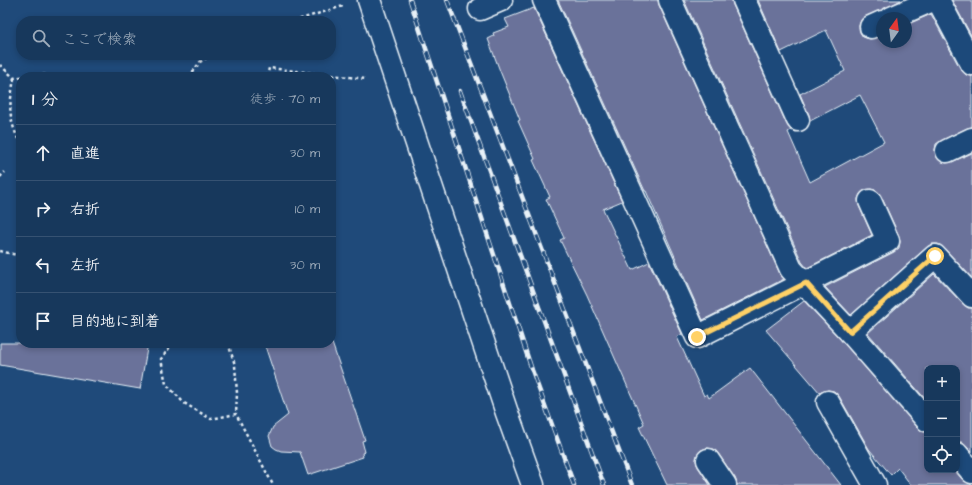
<!DOCTYPE html>
<html lang="ja">
<head>
<meta charset="utf-8">
<style>
  :root { --surface:#17385c; --page:#244365; --text:#f1f3f6; --muted:#9eacbb; --line:#365272 }
  body { margin:0; font-family:"Architects Daughter","Klee One",sans-serif; background:var(--page); color:var(--text) }
  .controls { position:absolute; right:12px; bottom:12px; display:grid; overflow:hidden; border-radius:8px; box-shadow:0 2px 6px #0003 }
  .controls button { width:36px; height:36px; display:grid; place-items:center; padding:0; border:0; border-bottom:1px solid var(--line); background:var(--surface); color:var(--text); font:20px sans-serif }
  .compass { position:absolute; left:876px; top:12px; width:36px; height:36px; border-radius:50%; background:var(--surface); box-shadow:0 2px 6px #0003; rotate:14deg }
  .stop { position:absolute; width:12px; height:12px; margin:-9px; border:3px solid #ffd166; border-radius:50%; background:#fff }
  .stop.end { background:#ffd166; border-color:#fff; box-shadow:0 1px 4px #0008 }
  .list { margin:0; padding:0; list-style:none }
  h2 { display:flex; justify-content:space-between; align-items:center; height:52px; margin:0; padding:0 16px; font-size:17px }
  h2 small { font-size:13px; font-weight:400; color:var(--muted) }
  .list li { display:grid; grid-template-columns:26px 1fr auto; gap:12px; align-items:center; box-sizing:border-box; height:56px; padding:0 16px; border-top:1px solid var(--line) }
  .list b { display:block; font-size:15px; white-space:nowrap }
  .list em { font-size:13px; font-style:normal; color:var(--muted) }
  .icon { flex:none; width:22px; height:22px; fill:none; stroke:currentColor; stroke-width:2; stroke-linecap:round; stroke-linejoin:round }
  .map { position:relative; flex:none; width:972px; height:485px; overflow:hidden }
  .search { position:absolute; background:var(--surface); box-shadow:0 2px 6px #0003; left:16px; top:16px; width:320px; height:44px; display:flex; align-items:center; gap:10px; box-sizing:border-box; padding:0 14px; border-radius:16px; color:var(--muted); font-size:15px }
  .panel { position:absolute; background:var(--surface); box-shadow:0 2px 6px #0003; left:16px; top:72px; width:320px; height:276px; border-radius:16px }
  .map>svg:first-child { display:block }
</style>
</head>
<body>
<div class="map">
<svg width="972" height="485" viewBox="0 0 972 485">
  <rect width="100%" height="100%" fill="#1f4a7a"/>
  <filter id="ink" filterUnits="userSpaceOnUse"><feTurbulence type="fractalNoise" baseFrequency=".025" numOctaves="2"/><feDisplacementMap in="SourceGraphic" scale="8" xChannelSelector="R" yChannelSelector="G"/><feConvolveMatrix kernelMatrix="1 2 1 2 8 2 1 2 1" color-interpolation-filters="sRGB"/></filter>
  <g filter="url(#ink)">
    <!-- building -->
    <g fill="#6a729a" stroke="#e8f1f8">
      <polygon points="558,0 658,0 659,5 780,274 784,279 703,320 646,191 645,191"/>
      <polygon points="684,0 732,0 733,5 787,125 791,130 788,132 810,182 884,142 860,95 810,121 809,115 800,94 845,71 826,30 781,52 758,0 901,0 882,10 866,16 861,20 859,26 860,32 863,37 870,39 882,36 882,42 906,42 906,25 931,14 961,70 966,75 972,76 972,127 967,128 942,140 936,144 935,150 936,156 940,161 946,163 952,162 972,153 972,278 944,248 938,244 932,244 927,247 851,315 825,287 894,252 899,248 900,242 899,236 881,196 877,191 871,189 865,190 860,194 858,199 859,206 872,235 807,268 802,262"/>
      <polygon points="952,0 972,0 972,37"/>
      <polygon points="534,8 622,201 603,209 632,270 649,262 682,334 677,337 704,396 707,394 709,398 750,368 841,485 737,485 735,478 718,453 714,449 707,448 701,450 697,455 696,461 698,467 710,485 667,485 639,427 644,424 587,295 560,240 564,238 546,199 550,197 533,160 535,159 518,121 520,120 500,71 488,39 494,36 493,33 509,27 505,19"/>
      <polygon points="934,274 963,304 968,308 972,308 972,452 962,442 957,442 957,368 927,368 927,401 868,333"/>
      <polygon points="804,301 841,340 918,428 923,432 927,432 927,470 954,470 963,480 972,485 911,485 898,468 891,475 869,449 839,396 834,391 828,390 820,393 766,330"/>
      <polygon points="0,343 148,343 140,389 0,365"/>
      <polygon points="264,343 332,343 365,440 362,441 365,452 362,453 363,457 308,475 300,452 281,451 276,449 272,446 269,436 273,427 288,415"/>
    </g>
    <g fill="none" stroke-linecap="round" stroke-linejoin="round">
      <defs>
        <g id="minor">
          <polyline points="369,0 507,413 533,485"/>
          <polyline points="544,0 697,337 888,241 870,201"/>
          <polyline points="670,0 791,269 850,332"/>
          <polyline points="744,0 798,120"/>
          <polyline points="938,0 972,64"/>
          <polyline points="480,9 501,0"/>
          <polyline points="891,18 933,0"/>
          <polyline points="871,27 882,22"/>
          <polyline points="947,151 972,139"/>
          <polyline points="828,402 875,485"/>
          <polyline points="927,420 850,332 935,256 972,296"/>
          <polyline points="957,454 972,472"/>
          <polyline points="708,460 725,485"/>
        </g>
      </defs>
      <!-- minor casing -->
      <use href="#minor" stroke="#e8f1f8" stroke-width="25"/>
      <!-- path -->
      <g stroke="#e8f1f8" stroke-width="2.5" stroke-dasharray="3 3" stroke-linecap="butt">
        <polyline points="294,21 343,6"/>
        <path d="M0,65L14,78C26,76 42,72 54,77"/>
        <polyline points="189,77 200,62 211,55"/>
        <polyline points="267,77 269,68 366,79"/>
        <path d="M14,78C10,105 7,113 18,139"/>
        <polyline points="0,177 5,172"/>
        <polyline points="0,251 21,256"/>
        <polyline points="173,343 161,359 166,384 184,403 211,419 236,414 273,485"/>
        <polyline points="228,343 235,365 237,393 236,414"/>
      </g>
      <!-- minor -->
      <use href="#minor" stroke="#1f4a7a" stroke-width="22"/>
      <defs>
        <g id="rail">
          <polyline points="410,0 532,370 574,485"/>
          <polyline points="447,0 632,485"/>
          <polyline points="460,91 604,485"/>
        </g>
      </defs>
      <!-- rail casing -->
      <use href="#rail" stroke="#e8f1f8" stroke-width="4.5"/>
      <!-- rail -->
      <use href="#rail" stroke="#1f4a7a" stroke-width="3" stroke-dasharray="9" stroke-linecap="butt"/>
    </g>
  </g>
  <g fill="none" stroke-linecap="round" stroke-linejoin="round" filter="url(#ink)">
    <!-- route -->
    <polyline stroke="#ffd166" stroke-width="5" points="697,337 806,283 850,332 935,256"/>
  </g>
</svg>
<div class="controls">
<button>+</button>
<button>−</button>
<button><svg class="icon" aria-label="locate" viewBox="0 0 24 24"><circle cx="12" cy="12" r="6"/><path d="M12 2v4M12 18v4M2 12h4M18 12h4"/></svg></button>
</div>
<svg class="compass" viewBox="-18 -18 36 36"><path d="M0-13l5 13h-10z" fill="#e53935"/><path d="M0 13l5-13h-10z" fill="#9eacbb"/></svg>
<div class="stop" style="left:935px;top:256px"></div>
<div class="stop end" style="left:697px;top:337px"></div>
<div class="search"><svg class="icon" aria-label="search" viewBox="0 0 24 24"><circle cx="10" cy="10" r="6"/><path d="M15 15l6 6"/></svg>ここで検索</div>
<section class="panel">
<h2>1 分<small>徒歩 · 70 m</small></h2>
<ul class="list">
<li><svg class="icon" aria-label="ahead" viewBox="0 0 24 24"><path d="M12 20V5M6 11l6-6 6 6"/></svg><div><b>直進</b></div><em>30 m</em></li>
<li><svg class="icon" aria-label="right" viewBox="0 0 24 24"><path d="M7 20v-9h11M14 6l5 5-5 5"/></svg><div><b>右折</b></div><em>10 m</em></li>
<li><svg class="icon" aria-label="left" viewBox="0 0 24 24"><path d="M17 20v-9H6M10 6l-5 5 5 5"/></svg><div><b>左折</b></div><em>30 m</em></li>
<li><svg class="icon" aria-label="arrive" viewBox="0 0 24 24"><path d="M6 21V4h12l-3 4 3 4H6"/></svg><div><b>目的地に到着</b></div></li>
</ul>
</section>
</div>
</body>
</html>
